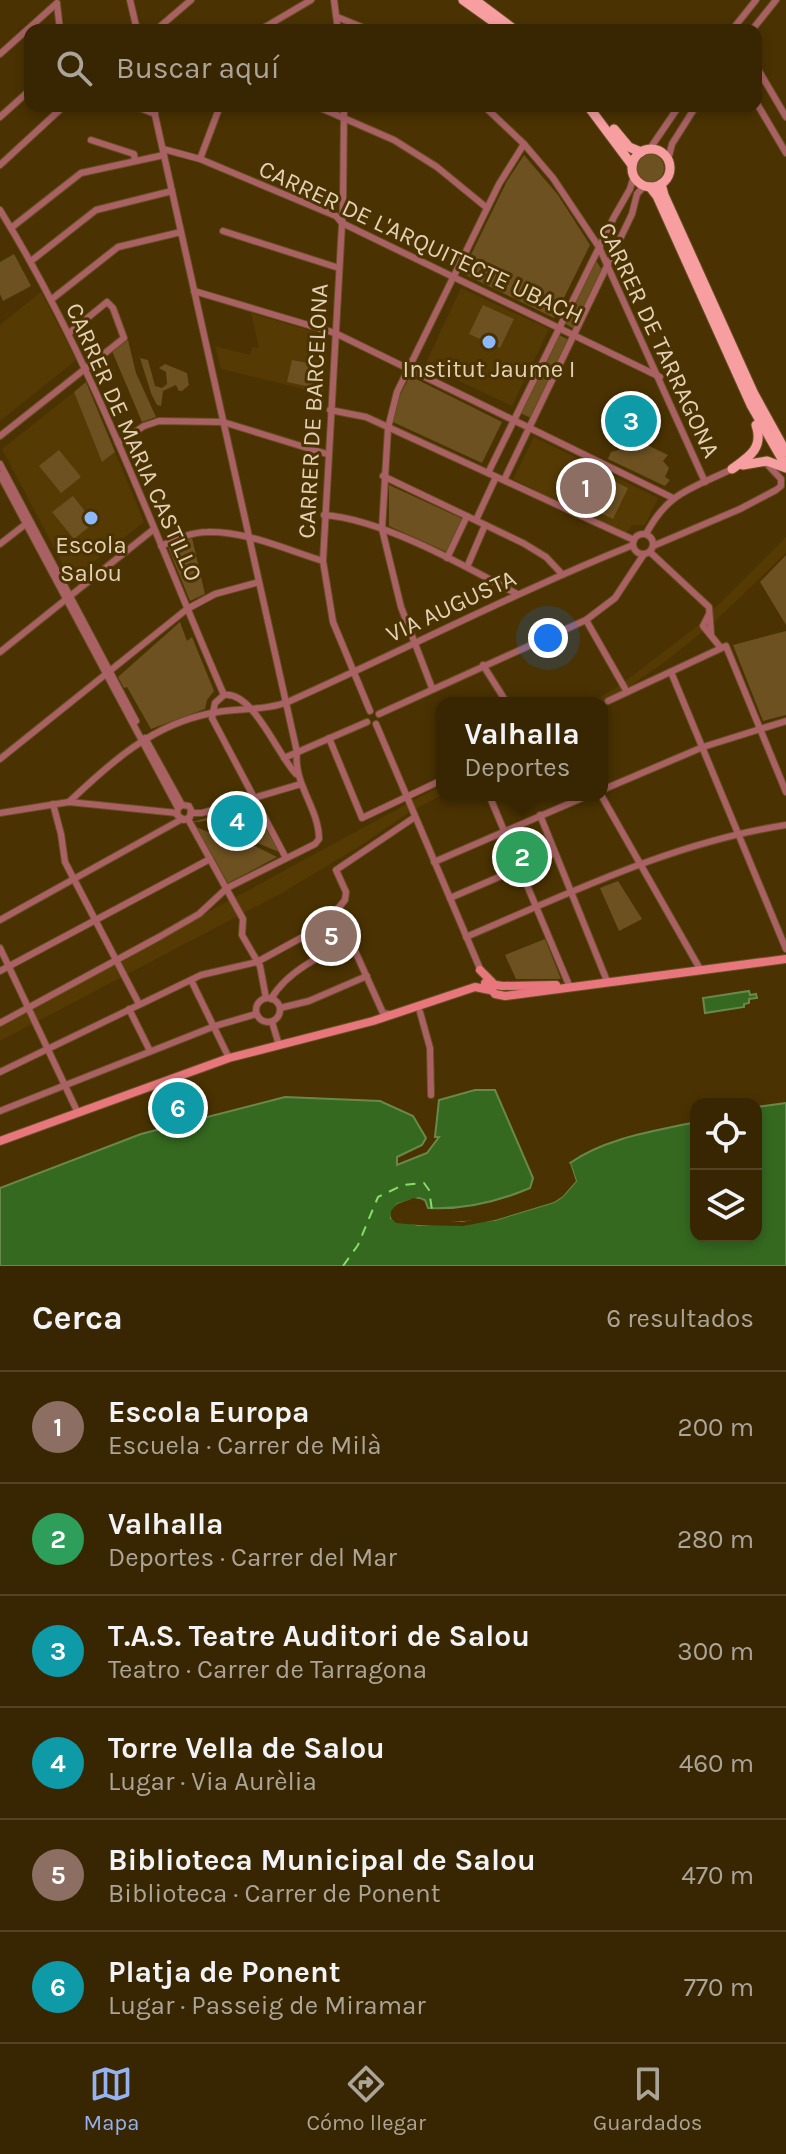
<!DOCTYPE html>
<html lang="es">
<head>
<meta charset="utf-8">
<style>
  :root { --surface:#382602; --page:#433211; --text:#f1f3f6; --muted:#aba599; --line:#524324; --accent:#95b2f1 }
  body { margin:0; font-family:Karla,sans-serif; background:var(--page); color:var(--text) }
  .controls { position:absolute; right:24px; bottom:24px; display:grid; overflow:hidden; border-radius:16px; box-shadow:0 4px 12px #0003 }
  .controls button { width:72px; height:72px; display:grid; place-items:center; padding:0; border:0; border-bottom:2px solid var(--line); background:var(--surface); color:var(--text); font:40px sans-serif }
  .you { position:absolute; left:548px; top:638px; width:28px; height:28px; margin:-20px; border:6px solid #fff; border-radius:50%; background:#1a73e8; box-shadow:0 0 0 12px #1a73e833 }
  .badge { display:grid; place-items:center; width:52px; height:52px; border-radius:50%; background:var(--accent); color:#fff; font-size:26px; font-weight:700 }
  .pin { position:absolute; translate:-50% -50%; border:4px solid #fff; box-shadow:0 2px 8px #0006 }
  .popup { position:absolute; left:436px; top:697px; width:172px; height:104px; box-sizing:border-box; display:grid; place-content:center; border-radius:16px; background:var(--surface); filter:drop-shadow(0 2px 6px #0005); font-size:26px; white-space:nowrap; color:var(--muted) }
  .popup b { font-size:30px; color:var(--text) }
  .popup::after { content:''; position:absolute; left:50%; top:100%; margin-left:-16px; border:16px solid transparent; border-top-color:var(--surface) }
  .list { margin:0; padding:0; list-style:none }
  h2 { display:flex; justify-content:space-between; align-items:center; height:104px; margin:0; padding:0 32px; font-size:34px }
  h2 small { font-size:26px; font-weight:400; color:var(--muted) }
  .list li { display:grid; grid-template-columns:52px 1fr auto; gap:24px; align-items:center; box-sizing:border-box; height:112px; padding:0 32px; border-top:2px solid var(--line) }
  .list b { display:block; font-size:30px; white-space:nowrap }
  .list p { margin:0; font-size:26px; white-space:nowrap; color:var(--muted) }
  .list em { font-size:26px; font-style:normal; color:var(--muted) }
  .icon { flex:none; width:44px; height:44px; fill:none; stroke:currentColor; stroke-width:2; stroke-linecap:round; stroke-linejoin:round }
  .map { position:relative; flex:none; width:786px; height:1266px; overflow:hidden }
  .search { position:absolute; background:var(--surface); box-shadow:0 4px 12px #0003; left:24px; right:24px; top:24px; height:88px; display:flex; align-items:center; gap:20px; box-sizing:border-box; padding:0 28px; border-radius:16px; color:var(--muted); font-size:30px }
  .sheet { height:776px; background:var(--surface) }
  nav { display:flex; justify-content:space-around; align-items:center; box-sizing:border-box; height:112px; border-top:2px solid var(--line); background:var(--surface); font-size:22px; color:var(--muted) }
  nav a { display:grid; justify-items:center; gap:4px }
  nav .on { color:var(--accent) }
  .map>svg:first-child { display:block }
</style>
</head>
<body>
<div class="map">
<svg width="786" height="1266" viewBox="0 0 786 1266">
  <rect width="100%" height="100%" fill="#4a3202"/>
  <!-- built -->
  <g fill="#563a04">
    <polygon points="461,288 549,329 512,406 425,365"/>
    <polygon points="41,292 76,360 0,421 0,325"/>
    <polygon points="251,313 328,336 324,394 221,369 215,346 250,355 252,347 259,348"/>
    <polygon points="74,392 102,461 115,452 144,522 71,580 2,449"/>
    <polygon points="534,437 658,498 645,525 633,525 625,534 513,479"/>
    <polygon points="786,537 786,553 710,626 662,664 617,695 602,704 590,703 619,686 696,627"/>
    <polygon points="442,785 442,795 408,813 360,846 280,894 0,1041 0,1025"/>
  </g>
  <!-- green -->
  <g fill="#6d5121">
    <circle cx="650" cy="168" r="14"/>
    <polygon points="524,155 558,195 590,245 554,318 462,273 507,181"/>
    <polygon points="14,254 31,286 3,301 0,294 0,262"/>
    <polygon points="595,259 602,270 574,329 564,323"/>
    <polygon points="483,305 514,319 500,348 469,334"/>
    <polygon points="559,335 569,340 531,418 520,413"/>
    <polygon points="128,340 136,373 156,417 142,422 112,351"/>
    <polygon points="140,358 148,360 155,386 162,388 167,384 166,372 159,368 165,364 187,373 189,385 182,391 179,391 176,385 163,391 161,406 157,405 151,393"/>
    <polygon points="292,360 324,366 320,389 287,382"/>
    <polygon points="410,376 502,422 482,463 393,422 398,399"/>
    <polygon points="86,382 115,452 102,462 74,392"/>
    <polygon points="639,441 668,455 663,461 669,468 665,477 670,480 665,486 608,459 611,452 622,449 625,443 636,445"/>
    <polygon points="59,450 81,477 61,493 39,466"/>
    <polygon points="607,478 628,488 613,519 592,509"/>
    <polygon points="389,485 463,519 447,552 389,526"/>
    <polygon points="73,496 94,523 74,539 52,512"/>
    <polygon points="192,538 205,594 190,601 168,547"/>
    <polygon points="786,555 786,625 760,582"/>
    <polygon points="180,622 187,641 192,637 214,691 207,700 205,709 151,729 127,687 124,688 118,677"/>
    <polygon points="786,631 786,715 763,721 733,645"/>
    <path d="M243,806L260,816L279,852L255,842L253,836L259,825C233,801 219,823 193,822Z"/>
    <polygon points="196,827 233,842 251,844 277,857 228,883"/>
    <polygon points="618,881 642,919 619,931 600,888"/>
    <polygon points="545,939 561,979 516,979 505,955"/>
  </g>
  <!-- water -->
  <g fill="#356920" stroke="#69884d" stroke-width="2">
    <polygon points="749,991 750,995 756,994 757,998 749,999 749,1003 744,1004 744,1007 705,1013 703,998"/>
    <path d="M475,1090H495L533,1178L530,1188C497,1202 464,1210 428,1208L425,1200L419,1198L397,1204L391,1218L418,1225L495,1220L554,1202L563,1196L576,1181L570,1163C605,1138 655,1131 696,1122V1236H756V1107L786,1103V1266H0V1188L141,1134L285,1097L380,1101L413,1116L426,1138L422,1145L397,1157V1165L427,1153L439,1137H435L439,1100Z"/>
  </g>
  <!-- pier -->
  <polygon fill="#4a3202" points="570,1163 576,1181 563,1196 554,1202 495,1220 463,1226 418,1225 396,1223 391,1218 391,1211 397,1204 414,1198 423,1200 399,1207 394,1214 398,1219 462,1222 494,1216 553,1198 572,1180 567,1167"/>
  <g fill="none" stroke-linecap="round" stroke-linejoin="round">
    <!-- ferry -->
    <polyline stroke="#87de66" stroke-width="2" stroke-dasharray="10 8" stroke-linecap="butt" points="343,1266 358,1245 378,1197 403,1185 424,1183 429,1190 432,1210"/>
    <defs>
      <g id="street">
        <polyline points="130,0 137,30"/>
        <polyline points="334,0 338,30"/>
        <polyline points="57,4 60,30"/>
        <polyline points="337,17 369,30"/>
        <polyline points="156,30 191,0"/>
        <polyline points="260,30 311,0"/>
        <polyline points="732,30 756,0"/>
        <polyline points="752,30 776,0"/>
        <polyline points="0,54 57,3"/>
        <polyline points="756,66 786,117"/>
        <polyline points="756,102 786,153"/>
        <polyline points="135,106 155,114"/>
        <polyline points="316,106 394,140 437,167 487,208"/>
        <polyline points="344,106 343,206 323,561 333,622 370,711"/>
        <polyline points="484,106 524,144 553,178 599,247 705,482"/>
        <polyline points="0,117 30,90"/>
        <polyline points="91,140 134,154 135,161"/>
        <polyline points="163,149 200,159 336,216 342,223 660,377"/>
        <polyline points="649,150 679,106"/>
        <polyline points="200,159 220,106"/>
        <polyline points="668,160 672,144 696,106"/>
        <polyline points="0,165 64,106"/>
        <path d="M0,210C94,362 153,532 224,695"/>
        <polyline points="11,228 81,173 164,155"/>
        <polyline points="223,231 339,268"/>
        <polyline points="31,261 96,210 172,191"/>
        <polyline points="194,291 335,333 673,498"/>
        <polyline points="52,299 118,247 181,232"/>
        <polyline points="330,410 366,417 634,540"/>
        <polyline points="0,436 124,338 113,308 107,302 69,333"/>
        <polyline points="118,443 144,426 159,421 223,422 327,454"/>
        <polyline points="0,464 136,721"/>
        <polyline points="488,473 614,217 630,189 634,176"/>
        <polyline points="0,475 178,808 177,815 184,820 190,817 191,810 189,806 182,805 178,808"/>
        <polyline points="383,476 523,543 546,557 562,574"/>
        <polyline points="504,480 632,214 637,194 644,186"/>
        <path d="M324,515C382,519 465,566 517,594"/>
        <polyline points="476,520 496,477"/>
        <circle cx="643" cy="544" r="10"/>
        <path d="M646,534C668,492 691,489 732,469"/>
        <polyline points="0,544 27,523"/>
        <path d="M161,546C176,539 192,532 208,532C246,531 287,550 323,561"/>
        <polyline points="653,546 740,509 776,490 781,486 781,479 767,464"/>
        <polyline points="650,552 709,607 711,633"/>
        <polyline points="447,558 467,516"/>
        <polyline points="467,567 485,525"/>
        <polyline points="709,614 703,626 721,648"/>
        <polyline points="586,620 627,692"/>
        <polyline points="0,652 154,529"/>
        <polyline points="483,665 507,703"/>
        <polyline points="671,672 786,949"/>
        <polyline points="432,688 401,607 382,529 388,428 397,392 499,184 524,144"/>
        <polyline points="224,695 215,703 212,718 286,858"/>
        <path d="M224,695C253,691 277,754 296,774"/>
        <polyline points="608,701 726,646 786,792"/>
        <polyline points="379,714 586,620 615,598 644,554"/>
        <polyline points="376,724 481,971"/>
        <polyline points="145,738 182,805"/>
        <polyline points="329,738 362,818 442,780"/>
        <polyline points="284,758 367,722"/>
        <polyline points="0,759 187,609 215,594 259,582"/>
        <polyline points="602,790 703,747 786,721"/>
        <polyline points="489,795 569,985"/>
        <polyline points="601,795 700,969"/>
        <path d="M69,802C111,762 153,724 212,713C236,708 267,711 290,701C404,650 516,592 633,545"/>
        <polyline points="53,804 61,834 65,862 139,1004"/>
        <polyline points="0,813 69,802 177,813"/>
        <polyline points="192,813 202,813 301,784"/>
        <polyline points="540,815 607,981"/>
        <polyline points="188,819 243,919 242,935 260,966 266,998"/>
        <polyline points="434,862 589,795"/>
        <polyline points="450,898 555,853"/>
        <polyline points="0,920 182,819"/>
        <polyline points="310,933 321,956"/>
        <path d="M466,937C570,893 674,842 786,825"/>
        <polyline points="0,948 77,1111"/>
        <polyline points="0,971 210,859"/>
        <polyline points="191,980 229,1058"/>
        <circle cx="268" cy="1010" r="12"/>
        <path d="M271,999C287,971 323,954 351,942L383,1013L389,1014"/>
        <polyline points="280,1008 309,1001 367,976"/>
        <polyline points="129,1009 150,1051"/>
        <polyline points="420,1012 430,1048 431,1095"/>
        <polyline points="272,1022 279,1045"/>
        <path d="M0,1023L159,937L199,914L227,888L315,844L319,839C319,808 293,784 297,752L153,106"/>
        <polyline points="0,1072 201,975 257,962 310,933 336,911 345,900 346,892 336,870 415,817"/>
        <polyline points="0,1111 215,1026 256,1014"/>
      </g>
      <g id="secondary">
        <polyline points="480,970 492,982"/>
        <polyline points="485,983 502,986 556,985"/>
        <polyline points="486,983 495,994 505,996 786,959"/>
        <polyline points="0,1141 229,1058 373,1021 475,987 490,990"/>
      </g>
      <g id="primary">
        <polyline points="463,0 505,30"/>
        <polyline points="475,0 515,30"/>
        <polyline points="588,106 632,165"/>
        <polyline points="614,129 629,147 641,152"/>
        <circle cx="651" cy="168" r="19"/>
        <polyline points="661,184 664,195 754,394 786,452"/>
        <polyline points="650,187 657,196 751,405 786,466"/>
        <polyline points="743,465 767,461 786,468"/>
        <path d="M732,469C749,457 764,448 756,425"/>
      </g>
    </defs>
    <!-- street casing -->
    <use href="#street" stroke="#664f22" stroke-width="8"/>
    <!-- secondary casing -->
    <use href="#secondary" stroke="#664f22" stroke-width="10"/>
    <!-- primary casing -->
    <use href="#primary" stroke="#664f22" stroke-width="11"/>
    <!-- street -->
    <use href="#street" stroke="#a96164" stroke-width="6"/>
    <!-- secondary -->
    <use href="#secondary" stroke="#e8767d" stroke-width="8"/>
    <!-- primary -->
    <use href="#primary" stroke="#f79ea1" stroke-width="9"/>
  </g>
  <!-- markers -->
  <g fill="#8cb9fc" stroke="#4a3202" stroke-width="3">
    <circle cx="489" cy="342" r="8"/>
    <circle cx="91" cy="518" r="8"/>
  </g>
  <g text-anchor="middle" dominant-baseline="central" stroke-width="6" stroke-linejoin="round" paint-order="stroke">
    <!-- street labels -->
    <g font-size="24" fill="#e3d1b5" stroke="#4a3202">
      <text transform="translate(421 242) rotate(25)">CARRER DE L'ARQUITECTE UBACH</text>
      <text transform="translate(659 340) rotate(65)">CARRER DE TARRAGONA</text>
      <text transform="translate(313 411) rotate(-87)">CARRER DE BARCELONA</text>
      <text transform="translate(134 442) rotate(66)">CARRER DE MARIA CASTILLO</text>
      <text transform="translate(451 606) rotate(-25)">VIA AUGUSTA</text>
    </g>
    <!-- poi labels -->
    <g font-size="24" fill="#e3d1b5" stroke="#4a3202">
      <text x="489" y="369">Institut Jaume I</text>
      <text x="91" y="545">Escola<tspan x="91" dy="28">Salou</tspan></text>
    </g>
  </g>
</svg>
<div class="controls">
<button><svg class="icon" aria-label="locate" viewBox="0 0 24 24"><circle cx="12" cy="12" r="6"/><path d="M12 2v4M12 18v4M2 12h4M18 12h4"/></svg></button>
<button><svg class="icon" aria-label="layers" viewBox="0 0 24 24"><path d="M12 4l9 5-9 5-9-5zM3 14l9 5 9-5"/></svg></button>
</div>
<div class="you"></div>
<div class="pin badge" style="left:586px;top:488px;background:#8d6e63">1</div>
<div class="pin badge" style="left:522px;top:857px;background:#2e9e5b">2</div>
<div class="popup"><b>Valhalla</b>Deportes</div>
<div class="pin badge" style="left:631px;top:421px;background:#0f9aa8">3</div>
<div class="pin badge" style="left:237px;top:821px;background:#0f9aa8">4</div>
<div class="pin badge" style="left:331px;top:936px;background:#8d6e63">5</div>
<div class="pin badge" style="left:178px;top:1108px;background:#0f9aa8">6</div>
<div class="search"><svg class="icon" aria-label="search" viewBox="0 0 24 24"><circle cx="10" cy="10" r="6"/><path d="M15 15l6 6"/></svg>Buscar aquí</div>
</div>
<section class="sheet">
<h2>Cerca<small>6 resultados</small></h2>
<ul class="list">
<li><span class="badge" style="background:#8d6e63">1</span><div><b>Escola Europa</b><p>Escuela · Carrer de Milà</p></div><em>200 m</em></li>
<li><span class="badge" style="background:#2e9e5b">2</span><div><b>Valhalla</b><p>Deportes · Carrer del Mar</p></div><em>280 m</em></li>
<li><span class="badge" style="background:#0f9aa8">3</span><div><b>T.A.S. Teatre Auditori de Salou</b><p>Teatro · Carrer de Tarragona</p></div><em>300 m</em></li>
<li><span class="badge" style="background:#0f9aa8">4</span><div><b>Torre Vella de Salou</b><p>Lugar · Via Aurèlia</p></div><em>460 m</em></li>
<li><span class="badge" style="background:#8d6e63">5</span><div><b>Biblioteca Municipal de Salou</b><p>Biblioteca · Carrer de Ponent</p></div><em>470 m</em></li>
<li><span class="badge" style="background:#0f9aa8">6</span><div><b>Platja de Ponent</b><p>Lugar · Passeig de Miramar</p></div><em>770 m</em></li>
</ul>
</section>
<nav>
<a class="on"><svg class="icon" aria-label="map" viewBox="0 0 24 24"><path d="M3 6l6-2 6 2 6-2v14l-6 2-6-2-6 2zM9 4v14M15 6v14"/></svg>Mapa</a>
<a><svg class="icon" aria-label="directions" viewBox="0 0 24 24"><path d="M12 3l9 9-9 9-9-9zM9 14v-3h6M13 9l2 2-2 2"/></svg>Cómo llegar</a>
<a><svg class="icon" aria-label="saved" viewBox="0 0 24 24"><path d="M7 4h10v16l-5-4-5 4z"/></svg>Guardados</a>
</nav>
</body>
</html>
